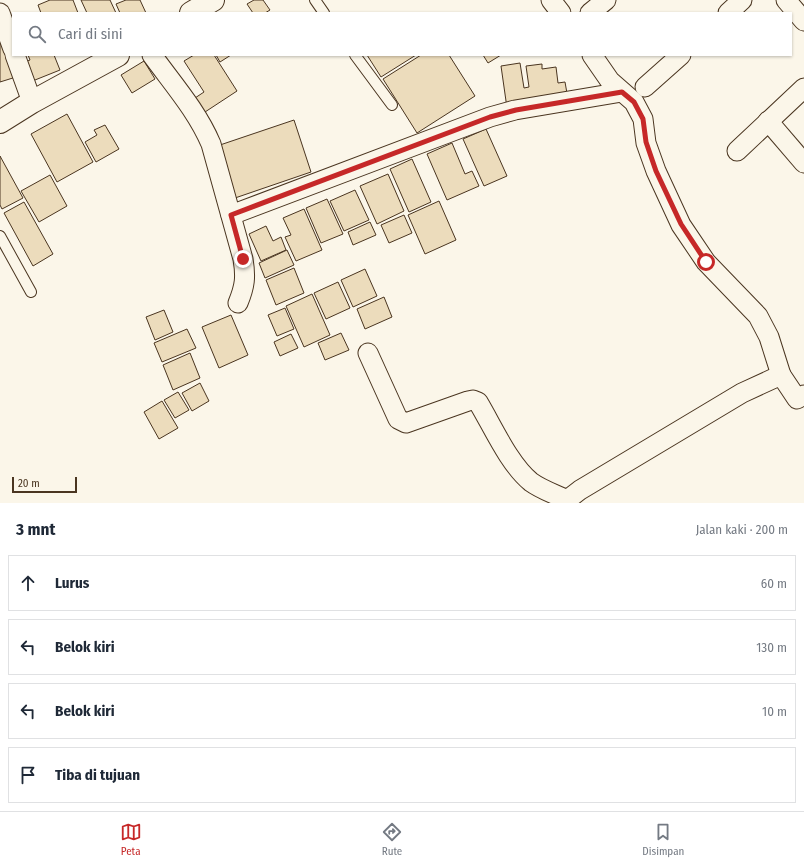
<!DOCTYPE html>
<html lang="id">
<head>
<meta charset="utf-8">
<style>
  :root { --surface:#fff; --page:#f2f2f3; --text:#1f2937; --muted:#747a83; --line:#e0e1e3; --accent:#c62828 }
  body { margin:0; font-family:"Fira Sans Condensed",sans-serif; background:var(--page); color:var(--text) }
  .scale { position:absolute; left:12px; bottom:10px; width:65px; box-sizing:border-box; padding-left:4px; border:2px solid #4a3520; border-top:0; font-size:11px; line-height:14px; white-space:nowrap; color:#4a3520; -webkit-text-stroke:3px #fbf6e9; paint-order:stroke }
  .stop { position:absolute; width:12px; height:12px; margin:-9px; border:3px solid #c62828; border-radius:50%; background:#fff }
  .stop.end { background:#c62828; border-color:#fff; box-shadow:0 1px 4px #0008 }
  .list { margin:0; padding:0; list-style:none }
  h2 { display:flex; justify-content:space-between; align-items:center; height:52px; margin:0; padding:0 16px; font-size:17px }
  h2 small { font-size:13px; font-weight:400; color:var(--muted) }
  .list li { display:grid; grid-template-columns:26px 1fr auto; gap:12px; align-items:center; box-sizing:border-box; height:56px; margin:0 8px 8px; padding:0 8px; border:1px solid var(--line); border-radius:0px }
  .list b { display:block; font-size:15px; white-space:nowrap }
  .list em { font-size:13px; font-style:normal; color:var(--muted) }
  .icon { flex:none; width:22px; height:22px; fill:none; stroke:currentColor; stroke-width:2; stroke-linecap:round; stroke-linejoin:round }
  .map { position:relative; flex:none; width:804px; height:503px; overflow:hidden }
  .search { position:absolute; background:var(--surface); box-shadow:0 1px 3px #0004; left:12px; right:12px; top:12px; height:44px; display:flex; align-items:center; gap:10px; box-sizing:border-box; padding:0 14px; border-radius:0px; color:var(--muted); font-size:15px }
  .sheet { height:308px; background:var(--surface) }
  nav { display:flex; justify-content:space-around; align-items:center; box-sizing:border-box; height:56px; border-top:1px solid var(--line); background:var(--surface); font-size:11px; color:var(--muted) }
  nav a { display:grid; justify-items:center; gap:2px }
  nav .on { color:var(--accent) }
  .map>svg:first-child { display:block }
</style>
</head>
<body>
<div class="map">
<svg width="804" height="503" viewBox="0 0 804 503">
  <rect width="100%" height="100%" fill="#fbf6e9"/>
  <!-- building -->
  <g fill="#ecdcbc" stroke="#4a3520">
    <polygon points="50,0 73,0 78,13 41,13 38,5"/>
    <polygon points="81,0 110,0 116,13 87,13"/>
    <polygon points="126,0 140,0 146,13 120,13 116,4"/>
    <polygon points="254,0 263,0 270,10 265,13 253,13 247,4"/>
    <polygon points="0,31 16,77 0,82"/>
    <polygon points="28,55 54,55 60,70 30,82 23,63 30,60"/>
    <polygon points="194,55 214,55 237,91 205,112 195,98 204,92 184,61"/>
    <polygon points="216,55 231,55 220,62"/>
    <polygon points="367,55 416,55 381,77"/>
    <polygon points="421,55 449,55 475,96 417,133 383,79"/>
    <polygon points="483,55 501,55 488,63"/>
    <polygon points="144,61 155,79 132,93 121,75"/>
    <polygon points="520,63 524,88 529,87 526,66 542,64 542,69 556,67 558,83 565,82 568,99 507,108 501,66"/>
    <polygon points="67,114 93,162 57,182 31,134"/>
    <polygon points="294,120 311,172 235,198 217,146"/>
    <polygon points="105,125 119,149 96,162 85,142 97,135 94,130"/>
    <polygon points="486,129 507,176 484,186 463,139"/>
    <polygon points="452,143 465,174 472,171 479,186 447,200 427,154"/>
    <polygon points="0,156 23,198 2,209 0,205"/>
    <polygon points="412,159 431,202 409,212 390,169"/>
    <polygon points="388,174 404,211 377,224 360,186"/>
    <polygon points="50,175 67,206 39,222 21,191"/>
    <polygon points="355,190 369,220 344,231 330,201"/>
    <polygon points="327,199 343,234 321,243 306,208"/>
    <polygon points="439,201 456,240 425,254 408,215"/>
    <polygon points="24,202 53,254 33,266 4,213"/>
    <polygon points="304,209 322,250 296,261 285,237 291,235 283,218"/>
    <polygon points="404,215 412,233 389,243 381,225"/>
    <polygon points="370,222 376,235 353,245 348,232"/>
    <polygon points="266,226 273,241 281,237 286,250 261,261 249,234"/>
    <polygon points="287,250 294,265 265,278 259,263"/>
    <polygon points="294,268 304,293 276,305 266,280"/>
    <polygon points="365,269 377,296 353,307 341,280"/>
    <polygon points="338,282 350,308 326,319 314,293"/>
    <polygon points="312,294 330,335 304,347 286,306"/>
    <polygon points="384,297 392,317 365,329 357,309"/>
    <polygon points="285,308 294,329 277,336 268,315"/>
    <polygon points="164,310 173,332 155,340 146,317"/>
    <polygon points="231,315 248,355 219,368 202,327"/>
    <polygon points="187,329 196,348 162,362 154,343"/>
    <polygon points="341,333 349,350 325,360 318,343"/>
    <polygon points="291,334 298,348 280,356 274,342"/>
    <polygon points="190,353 200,378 173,390 163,365"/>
    <polygon points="200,383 209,401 192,411 182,393"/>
    <polygon points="178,392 189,410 175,418 164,400"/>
    <polygon points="162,401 178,428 159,439 144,412"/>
  </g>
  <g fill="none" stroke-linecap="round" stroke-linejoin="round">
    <defs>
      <g id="service">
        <polyline points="315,0 324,13"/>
        <polyline points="355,55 392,105"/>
        <polyline points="0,236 31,292"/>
      </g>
      <g id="minor">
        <polyline points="551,0 561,13"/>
        <polyline points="786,0 804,21"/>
        <polyline points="0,13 13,49"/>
        <polyline points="590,13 606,0"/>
        <polyline points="728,13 742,0"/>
        <polyline points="15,55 32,102"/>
        <path d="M152,55C173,84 197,111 211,144L243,259C246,277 245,286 238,303"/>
        <polyline points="592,55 610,81 634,102 643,119 646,143 656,171 681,225 706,262 758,316 769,337 781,375"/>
        <polyline points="645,87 681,55"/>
        <polyline points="768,121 804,163"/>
        <polyline points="737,151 804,88"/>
        <polyline points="231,215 490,117 515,110 622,92"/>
        <path d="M368,353L398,419L406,423L468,401L473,400L478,402C493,427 509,464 531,482C542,490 555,494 567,500L580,490L742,393L781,375L797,399L804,395"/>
      </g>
      <g id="secondary">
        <polyline points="191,13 213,0"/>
        <polyline points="0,122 32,102 118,55"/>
      </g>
    </defs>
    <!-- service casing -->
    <use href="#service" stroke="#4a3520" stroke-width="12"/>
    <!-- minor casing -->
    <use href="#minor" stroke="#4a3520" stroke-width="21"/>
    <!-- secondary casing -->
    <use href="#secondary" stroke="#4a3520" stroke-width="24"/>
    <!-- service -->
    <use href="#service" stroke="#fbf6e9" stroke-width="10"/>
    <!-- minor -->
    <use href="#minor" stroke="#fbf6e9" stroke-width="19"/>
    <!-- secondary -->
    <use href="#secondary" stroke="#fbf6e9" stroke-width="22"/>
  </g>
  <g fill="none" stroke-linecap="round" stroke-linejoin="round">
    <!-- route -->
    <polyline stroke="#c62828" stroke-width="5" points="243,259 231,215 490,117 516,110 622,92 634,102 643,119 646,142 656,171 681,224 706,262"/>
  </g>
</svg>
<div class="scale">20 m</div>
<div class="stop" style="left:706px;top:262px"></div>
<div class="stop end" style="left:243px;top:259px"></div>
<div class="search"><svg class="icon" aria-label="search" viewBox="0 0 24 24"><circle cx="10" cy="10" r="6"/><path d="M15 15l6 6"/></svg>Cari di sini</div>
</div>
<section class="sheet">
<h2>3 mnt<small>Jalan kaki · 200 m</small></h2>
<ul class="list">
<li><svg class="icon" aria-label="ahead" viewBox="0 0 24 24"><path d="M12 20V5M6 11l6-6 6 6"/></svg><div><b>Lurus</b></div><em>60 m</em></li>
<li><svg class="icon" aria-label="left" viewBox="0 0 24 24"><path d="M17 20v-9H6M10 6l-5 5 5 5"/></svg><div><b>Belok kiri</b></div><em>130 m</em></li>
<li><svg class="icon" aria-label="left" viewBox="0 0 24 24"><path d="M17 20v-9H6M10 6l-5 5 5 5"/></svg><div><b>Belok kiri</b></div><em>10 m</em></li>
<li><svg class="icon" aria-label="arrive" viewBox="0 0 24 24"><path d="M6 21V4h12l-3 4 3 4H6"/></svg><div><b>Tiba di tujuan</b></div></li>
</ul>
</section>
<nav>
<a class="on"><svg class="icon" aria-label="map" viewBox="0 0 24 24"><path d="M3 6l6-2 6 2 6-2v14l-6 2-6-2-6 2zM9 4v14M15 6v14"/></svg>Peta</a>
<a><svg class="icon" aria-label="directions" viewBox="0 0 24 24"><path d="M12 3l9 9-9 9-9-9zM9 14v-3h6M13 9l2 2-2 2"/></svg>Rute</a>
<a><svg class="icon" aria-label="saved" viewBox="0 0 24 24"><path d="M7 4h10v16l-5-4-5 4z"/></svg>Disimpan</a>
</nav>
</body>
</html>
